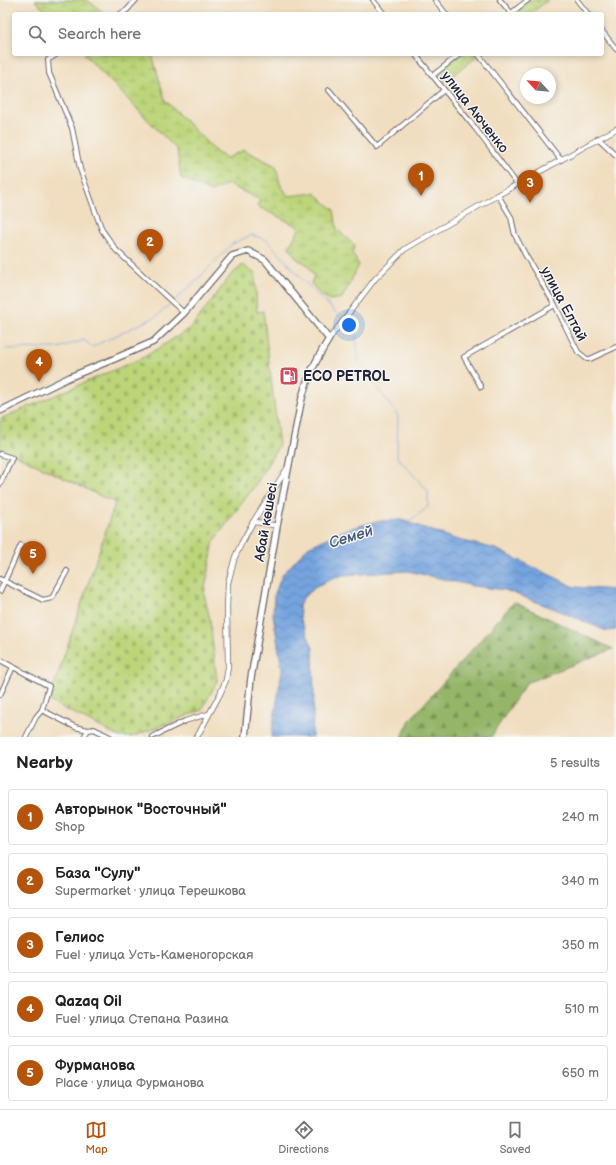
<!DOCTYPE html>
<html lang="en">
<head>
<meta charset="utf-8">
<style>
  :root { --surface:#fff; --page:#f6f6f6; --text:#222; --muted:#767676; --line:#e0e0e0; --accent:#b45309 }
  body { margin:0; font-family:"Balsamiq Sans",sans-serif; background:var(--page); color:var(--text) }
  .compass { position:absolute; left:520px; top:68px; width:36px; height:36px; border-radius:50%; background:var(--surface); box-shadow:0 2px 6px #0003; rotate:296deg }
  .you { position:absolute; left:349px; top:325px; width:14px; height:14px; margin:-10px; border:3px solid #fff; border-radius:50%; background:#1a73e8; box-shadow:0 0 0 6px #1a73e833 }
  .badge { display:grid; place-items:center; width:26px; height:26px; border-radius:50%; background:var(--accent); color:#fff; font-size:13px; font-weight:700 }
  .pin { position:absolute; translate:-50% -33px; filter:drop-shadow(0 1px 2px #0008) }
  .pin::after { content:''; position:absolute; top:21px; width:14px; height:12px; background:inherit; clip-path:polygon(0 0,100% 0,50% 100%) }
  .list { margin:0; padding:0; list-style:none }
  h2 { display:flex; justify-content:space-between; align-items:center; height:52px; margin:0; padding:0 16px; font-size:17px }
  h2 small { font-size:13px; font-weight:400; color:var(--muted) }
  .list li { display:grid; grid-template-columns:26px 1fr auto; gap:12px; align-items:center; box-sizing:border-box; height:56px; margin:0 8px 8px; padding:0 8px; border:1px solid var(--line); border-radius:4px }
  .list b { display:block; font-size:15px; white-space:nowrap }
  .list p { margin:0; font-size:13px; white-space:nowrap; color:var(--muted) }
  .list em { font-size:13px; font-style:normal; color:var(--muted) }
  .icon { flex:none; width:22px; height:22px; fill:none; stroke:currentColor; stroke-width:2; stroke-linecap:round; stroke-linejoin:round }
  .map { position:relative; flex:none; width:616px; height:737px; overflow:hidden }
  .search { position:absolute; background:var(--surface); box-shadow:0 2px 6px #0003; left:12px; right:12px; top:12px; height:44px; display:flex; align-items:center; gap:10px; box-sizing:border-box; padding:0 14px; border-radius:4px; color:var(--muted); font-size:15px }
  .sheet { height:372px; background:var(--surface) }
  nav { display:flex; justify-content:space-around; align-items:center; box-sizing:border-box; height:56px; border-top:1px solid var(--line); background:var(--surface); font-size:11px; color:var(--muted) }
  nav a { display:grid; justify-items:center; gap:2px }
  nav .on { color:var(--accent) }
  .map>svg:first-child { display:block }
</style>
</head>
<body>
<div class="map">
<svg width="616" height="737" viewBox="0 0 616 737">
  <defs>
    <pattern id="grass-dots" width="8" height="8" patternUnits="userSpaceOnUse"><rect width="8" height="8" fill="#bcd579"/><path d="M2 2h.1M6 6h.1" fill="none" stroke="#a1b76a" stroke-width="1.8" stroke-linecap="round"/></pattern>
    <pattern id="forest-firs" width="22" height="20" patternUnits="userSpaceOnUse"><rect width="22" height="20" fill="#95b669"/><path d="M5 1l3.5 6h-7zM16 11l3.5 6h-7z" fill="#799458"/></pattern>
    <pattern id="wetland-marsh" width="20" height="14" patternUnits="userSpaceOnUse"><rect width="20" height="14" fill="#bcd579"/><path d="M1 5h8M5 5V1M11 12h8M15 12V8" fill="none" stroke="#a1b76a"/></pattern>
    <pattern id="cemetery-stones" width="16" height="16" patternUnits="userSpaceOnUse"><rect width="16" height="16" fill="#bcd579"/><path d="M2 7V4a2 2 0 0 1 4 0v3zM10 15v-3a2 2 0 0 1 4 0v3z" fill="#a1b76a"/></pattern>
    <pattern id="water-waves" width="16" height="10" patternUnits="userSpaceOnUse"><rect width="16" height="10" fill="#75a3de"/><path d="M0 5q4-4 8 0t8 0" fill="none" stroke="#6084b5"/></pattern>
  </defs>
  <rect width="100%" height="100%" fill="#f6f6f2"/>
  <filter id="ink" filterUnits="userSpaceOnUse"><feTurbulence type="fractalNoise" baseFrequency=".025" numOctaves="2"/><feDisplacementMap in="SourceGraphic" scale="8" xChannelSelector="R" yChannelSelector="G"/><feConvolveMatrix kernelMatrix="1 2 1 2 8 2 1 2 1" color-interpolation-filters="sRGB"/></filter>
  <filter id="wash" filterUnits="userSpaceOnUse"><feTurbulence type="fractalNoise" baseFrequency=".012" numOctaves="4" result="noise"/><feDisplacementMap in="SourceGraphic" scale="16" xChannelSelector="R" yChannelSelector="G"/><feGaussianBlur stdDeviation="0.9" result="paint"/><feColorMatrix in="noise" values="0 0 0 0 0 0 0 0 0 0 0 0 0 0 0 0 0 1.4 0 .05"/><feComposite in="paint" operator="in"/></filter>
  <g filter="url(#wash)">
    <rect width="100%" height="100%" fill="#f1dec0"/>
    <!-- grass -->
    <g fill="url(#grass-dots)" stroke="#6f7c5a">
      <polygon points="528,0 548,0 530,14 511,14"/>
      <polygon points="460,54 480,54 445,82 438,72"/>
    </g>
    <!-- forest -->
    <polygon fill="url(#forest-firs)" stroke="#5c6c52" points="514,602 613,649 526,683 491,737 402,737 410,720"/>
    <!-- wetland -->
    <g fill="url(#wetland-marsh)" stroke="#6f7c5a">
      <polygon points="35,0 87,0 106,14 48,14"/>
      <polygon points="84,54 152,54 165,100 217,153 227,158 244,150 276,166 280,184 288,196 315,193 334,210 337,229 355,246 352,253 359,265 342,298 329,300 319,293 311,283 314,276 307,264 297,259 289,247 298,231 299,227 257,206 260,200 228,184 211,192 181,178 177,150"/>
    </g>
    <!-- cemetery -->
    <polygon fill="url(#cemetery-stones)" stroke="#6f7c5a" points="243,265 255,274 257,312 263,311 279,445 256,484 214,541 204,594 210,620 217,681 202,710 132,737 120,737 49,701 115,503 12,453 0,449 0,419 144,357 191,328 231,275"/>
    <!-- water -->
    <polygon fill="url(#water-waves)" stroke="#4c628c" points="402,520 455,539 496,549 575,587 616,590 616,630 606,631 560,611 505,590 473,586 408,571 343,575 318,585 303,598 299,606 301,620 313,648 314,695 312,737 271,737 282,670 273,614 274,596 282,575 308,547 347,529 378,521"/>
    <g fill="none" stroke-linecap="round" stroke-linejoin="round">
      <!-- stream -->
      <g stroke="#75a3de" stroke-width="1">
        <polyline points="174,301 199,278 232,244 252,235 267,240 302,279 342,319"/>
        <polyline points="344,321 356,336 359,362 398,416 397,457 428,491 428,507 407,523"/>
        <polyline points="6,349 58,348 84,340 92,347 157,316 171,303"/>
      </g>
    </g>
  </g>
  <g filter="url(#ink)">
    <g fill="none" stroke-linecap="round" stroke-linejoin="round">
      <defs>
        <g id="minor">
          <polyline points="373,0 384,14"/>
          <polyline points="435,0 446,14"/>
          <polyline points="500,0 511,13"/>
          <polyline points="577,0 588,14"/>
          <polyline points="120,14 127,10 136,0"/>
          <polyline points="510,14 528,0"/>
          <polyline points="602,31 616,49"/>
          <polyline points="57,54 48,60 49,73 72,128 80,169 102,230 116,250 184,313"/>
          <polyline points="415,54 475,128 517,184"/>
          <polyline points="478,54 561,160"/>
          <polyline points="432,76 460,54"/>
          <polyline points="329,90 377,147 444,90"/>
          <polyline points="598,138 616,155"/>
          <polyline points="498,195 511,217 515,235 526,256 555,305 578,352 587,359 590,359 616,347"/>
          <polyline points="481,387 464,357 555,305"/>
          <polyline points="0,454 12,458 0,484"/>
          <polyline points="0,579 43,600 52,598 67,571"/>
          <polyline points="0,591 21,545"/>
          <polyline points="0,660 49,686 42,710 36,717 26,737"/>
          <polyline points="0,695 13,667"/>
          <polyline points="42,710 75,727 88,730 94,729 110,737"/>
          <polyline points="84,737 88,730"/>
          <polyline points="152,737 185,721 208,714"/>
        </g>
        <g id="tertiary">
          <polyline points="329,339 375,279 405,249 498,195 616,129"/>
          <polyline points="253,522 263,523 277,526"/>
          <polyline points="197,737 220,694 226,680 228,667 227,608 228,583 235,557 241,544 253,522 288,467"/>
        </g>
        <path id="secondary" d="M0,411L70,377L114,359L153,342L184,313L232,256L248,251L265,260L329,339C316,360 307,377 301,402L277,526L251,678L245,737"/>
      </defs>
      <!-- minor casing -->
      <use href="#minor" stroke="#6a646a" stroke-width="6"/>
      <!-- tertiary casing -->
      <use href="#tertiary" stroke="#6a646a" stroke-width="6"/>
      <!-- secondary casing -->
      <use href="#secondary" stroke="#6a646a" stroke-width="8"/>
      <!-- minor -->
      <use href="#minor" stroke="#fff" stroke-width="4"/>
      <!-- tertiary -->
      <use href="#tertiary" stroke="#fff" stroke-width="4.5"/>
      <!-- secondary -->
      <use href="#secondary" stroke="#fff" stroke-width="5.5"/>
    </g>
  </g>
  <!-- icons -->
  <defs>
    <symbol id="fuel-square" viewBox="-11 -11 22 22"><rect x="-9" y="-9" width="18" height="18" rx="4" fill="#d1495b" stroke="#f6f6f2"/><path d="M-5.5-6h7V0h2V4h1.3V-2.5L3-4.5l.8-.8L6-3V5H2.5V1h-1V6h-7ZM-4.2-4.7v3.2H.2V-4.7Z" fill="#fff"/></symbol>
  </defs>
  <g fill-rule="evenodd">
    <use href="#fuel-square" x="278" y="365" width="22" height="22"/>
  </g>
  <g text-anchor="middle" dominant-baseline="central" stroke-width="3" stroke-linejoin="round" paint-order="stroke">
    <!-- street labels -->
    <g font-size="14" fill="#22223b" stroke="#f6f6f2">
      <text transform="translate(475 112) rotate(52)">улица Аюченко</text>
      <text transform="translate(564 304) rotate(62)">улица Елтай</text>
      <text transform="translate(266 522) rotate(-80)">Абай көшесі</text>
    </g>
    <!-- poi labels -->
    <g font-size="14" font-weight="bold" fill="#22223b" stroke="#f6f6f2" text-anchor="start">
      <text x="303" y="376">ECO PETROL</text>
    </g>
    <!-- water labels -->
    <g font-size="15" font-style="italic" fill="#43567c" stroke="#f6f6f2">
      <text transform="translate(351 537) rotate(-17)">Семей</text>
    </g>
  </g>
</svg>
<svg class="compass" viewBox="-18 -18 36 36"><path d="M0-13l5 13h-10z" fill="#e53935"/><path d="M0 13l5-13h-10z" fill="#767676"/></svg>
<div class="you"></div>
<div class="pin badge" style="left:421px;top:196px">1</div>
<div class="pin badge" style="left:150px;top:262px">2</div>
<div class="pin badge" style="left:530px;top:203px">3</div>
<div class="pin badge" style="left:39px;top:382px">4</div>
<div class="pin badge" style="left:33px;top:574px">5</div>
<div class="search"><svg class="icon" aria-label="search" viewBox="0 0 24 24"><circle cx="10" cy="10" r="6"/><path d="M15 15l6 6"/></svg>Search here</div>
</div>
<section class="sheet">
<h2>Nearby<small>5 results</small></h2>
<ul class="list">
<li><span class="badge">1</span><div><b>Авторынок &quot;Восточный&quot;</b><p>Shop</p></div><em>240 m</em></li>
<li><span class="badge">2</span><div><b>База &quot;Сулу&quot;</b><p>Supermarket · улица Терешкова</p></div><em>340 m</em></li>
<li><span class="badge">3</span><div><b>Гелиос</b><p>Fuel · улица Усть-Каменогорская</p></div><em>350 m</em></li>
<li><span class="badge">4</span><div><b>Qazaq Oil</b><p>Fuel · улица Степана Разина</p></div><em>510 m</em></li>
<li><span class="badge">5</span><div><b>Фурманова</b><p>Place · улица Фурманова</p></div><em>650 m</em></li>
</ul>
</section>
<nav>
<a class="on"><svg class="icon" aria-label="map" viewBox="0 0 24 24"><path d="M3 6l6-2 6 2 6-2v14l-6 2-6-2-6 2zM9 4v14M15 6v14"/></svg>Map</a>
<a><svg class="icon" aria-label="directions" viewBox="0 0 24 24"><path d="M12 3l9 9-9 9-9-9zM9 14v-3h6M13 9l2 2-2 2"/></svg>Directions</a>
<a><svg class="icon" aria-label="saved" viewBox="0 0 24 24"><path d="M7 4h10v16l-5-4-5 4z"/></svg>Saved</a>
</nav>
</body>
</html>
